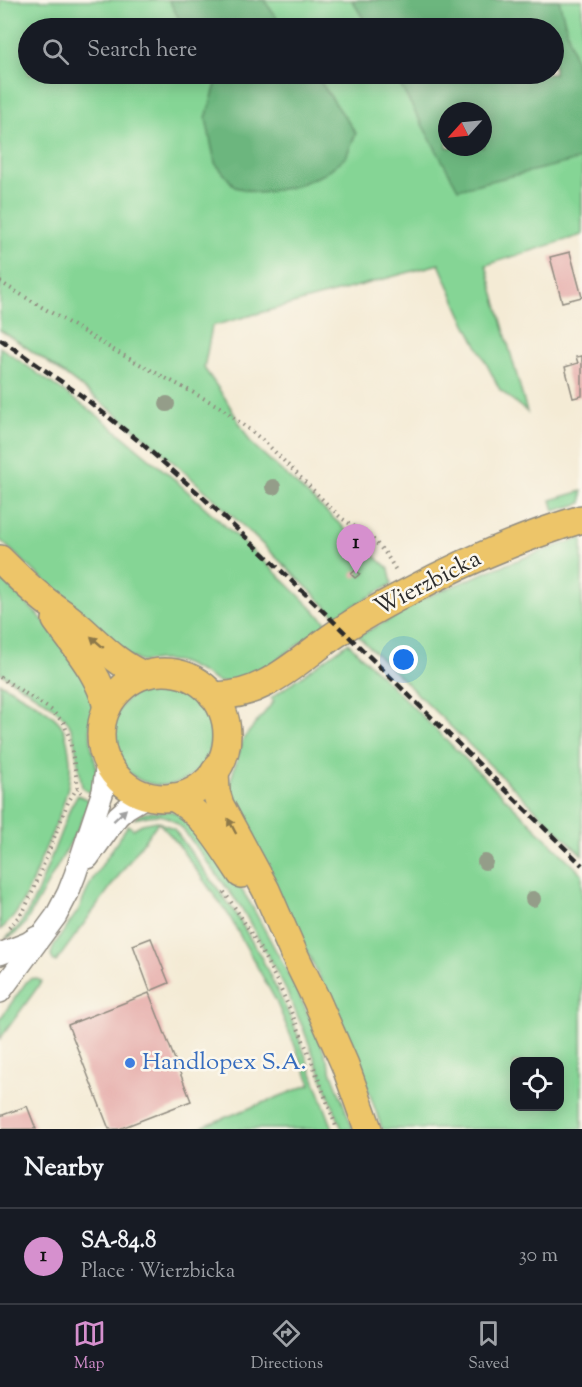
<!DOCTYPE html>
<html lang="en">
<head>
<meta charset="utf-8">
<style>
  :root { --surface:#171b24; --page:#242831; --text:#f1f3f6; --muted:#9ea1a6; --line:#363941; --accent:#d690ce }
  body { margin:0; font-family:"Sorts Mill Goudy",serif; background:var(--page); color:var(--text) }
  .controls { position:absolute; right:18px; bottom:18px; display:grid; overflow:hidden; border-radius:12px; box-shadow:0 3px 15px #0003 }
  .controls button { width:54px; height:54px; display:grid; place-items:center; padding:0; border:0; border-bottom:2px solid var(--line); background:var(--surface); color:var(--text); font:30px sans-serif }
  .compass { position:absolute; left:438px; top:102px; width:54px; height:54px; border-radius:50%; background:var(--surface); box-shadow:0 3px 15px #0003; rotate:243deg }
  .you { position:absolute; left:404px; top:660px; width:21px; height:21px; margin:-15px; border:4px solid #fff; border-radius:50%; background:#1a73e8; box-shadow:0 0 0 9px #1a73e833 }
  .badge { display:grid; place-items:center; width:39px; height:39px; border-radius:50%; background:var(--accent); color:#111; font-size:20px; font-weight:700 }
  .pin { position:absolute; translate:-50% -50px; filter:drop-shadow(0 2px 3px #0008) }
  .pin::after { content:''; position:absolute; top:32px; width:21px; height:18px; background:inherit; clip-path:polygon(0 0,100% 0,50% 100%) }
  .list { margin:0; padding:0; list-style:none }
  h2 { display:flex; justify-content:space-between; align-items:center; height:78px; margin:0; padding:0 24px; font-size:26px }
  h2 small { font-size:20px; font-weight:400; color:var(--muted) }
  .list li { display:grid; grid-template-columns:39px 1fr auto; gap:18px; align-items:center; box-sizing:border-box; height:96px; padding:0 24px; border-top:2px solid var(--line) }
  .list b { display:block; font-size:22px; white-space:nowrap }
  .list p { margin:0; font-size:20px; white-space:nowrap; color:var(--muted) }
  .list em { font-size:20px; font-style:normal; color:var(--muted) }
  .icon { flex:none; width:33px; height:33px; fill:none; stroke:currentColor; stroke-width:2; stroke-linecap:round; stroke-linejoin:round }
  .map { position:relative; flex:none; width:582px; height:1129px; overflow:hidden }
  .search { position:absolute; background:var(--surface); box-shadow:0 3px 15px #0003; left:18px; right:18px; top:18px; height:66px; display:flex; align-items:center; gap:15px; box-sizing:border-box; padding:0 21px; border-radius:33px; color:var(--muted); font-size:22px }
  .sheet { height:174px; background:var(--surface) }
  nav { display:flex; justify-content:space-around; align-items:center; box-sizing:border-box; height:84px; border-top:2px solid var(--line); background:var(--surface); font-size:16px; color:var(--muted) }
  nav a { display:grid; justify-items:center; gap:3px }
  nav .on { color:var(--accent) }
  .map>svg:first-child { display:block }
</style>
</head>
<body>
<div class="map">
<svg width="582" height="1129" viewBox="0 0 582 1129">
  <rect width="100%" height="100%" fill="#fbf7ec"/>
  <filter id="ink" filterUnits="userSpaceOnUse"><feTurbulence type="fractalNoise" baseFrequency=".0167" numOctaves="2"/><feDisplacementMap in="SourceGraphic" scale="12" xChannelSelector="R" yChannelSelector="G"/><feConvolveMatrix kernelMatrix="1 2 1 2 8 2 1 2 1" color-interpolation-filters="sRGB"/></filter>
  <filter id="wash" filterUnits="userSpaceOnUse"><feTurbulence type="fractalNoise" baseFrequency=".008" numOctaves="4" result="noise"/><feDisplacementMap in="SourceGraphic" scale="24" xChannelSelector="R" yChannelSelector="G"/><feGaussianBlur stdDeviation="1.35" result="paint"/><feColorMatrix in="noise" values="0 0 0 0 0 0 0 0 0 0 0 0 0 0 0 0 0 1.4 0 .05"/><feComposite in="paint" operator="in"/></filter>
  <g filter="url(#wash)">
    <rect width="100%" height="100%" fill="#f4ebd5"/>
    <!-- green -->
    <g fill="#85d595" stroke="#588060" stroke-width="1.5" fill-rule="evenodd">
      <path d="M0,0H582V235L486,265L527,412L500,390L461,314L439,264L212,326L204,368L225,398L251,443L389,569L392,584L336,616C232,513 124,409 0,330ZM28,28H554V74H28ZM447,111H483V147H447Z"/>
      <polygon points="0,347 101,418 173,478 273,570 327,623 249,681 218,682 201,672 185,664 176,661 160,660 141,662 126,655 0,540"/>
      <polygon points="582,491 582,503 554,511 551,500"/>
      <polygon points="582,538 582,855 358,636 396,616 420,600 491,570 542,551"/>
      <polygon points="0,577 48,625 85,674 95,708 90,722 91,744 97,769 93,795 82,787 73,733 67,720 48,703 0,673"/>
      <path d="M348,643L582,874V1129H382C345,1016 288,914 232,810L238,806L232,794L230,783L243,739L274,701L271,698ZM514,1062H560V1106H514Z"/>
      <path d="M0,683C17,693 54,711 63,728C68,738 71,762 70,773C67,803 52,832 41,859C34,876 28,895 18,910C14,918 7,924 0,930Z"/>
      <circle cx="162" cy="735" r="50"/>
      <polygon points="78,795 90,801 77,831 25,924 15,934 5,939 19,926 29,910 38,891 71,806"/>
      <path d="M171,811L176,813L222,859L250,903L294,984L316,1031L353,1129H342L303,1028L286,990L272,963L241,907L182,828C165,811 155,814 134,819C145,809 158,813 171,811Z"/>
      <polygon points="157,821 174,829 179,836 234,911 261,957 293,1023 333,1129 196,1129 311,1084 276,1001 228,914 174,839 158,822 56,962 53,960 51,955 54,945 78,911 92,880 128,825 133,829 142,824"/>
      <polygon points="34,978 42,981 0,1039 0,1019 27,981 30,979"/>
    </g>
    <!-- forest -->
    <g fill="#6cb67e" stroke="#4c7054" stroke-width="1.5" fill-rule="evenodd">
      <polygon points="169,0 264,0 284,28 194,28 179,19"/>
      <path d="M352,0H559L582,87V159L458,189L394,74H554V28H369ZM447,111H483V147H447Z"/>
      <polygon points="218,74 315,74 356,133 346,157 324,174 293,187 259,193 235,187 215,163 206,118 217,81"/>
    </g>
    <g id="blocks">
      <!-- building -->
      <g fill="#e7b0ad">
        <polygon points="570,252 582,297 562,302 550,257"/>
        <polygon points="582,356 582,396 573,398 565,367 578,363 576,357"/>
        <polygon points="356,570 360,574 355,578 351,574"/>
        <polygon points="151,938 169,983 150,991 133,945"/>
        <polygon points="149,993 191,1101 119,1129 109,1129 68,1025"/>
        <polygon points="27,1106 36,1129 0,1129 0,1116"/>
      </g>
    </g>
  </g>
  <g filter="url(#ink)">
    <use href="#blocks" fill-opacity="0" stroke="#908b80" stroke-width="1.5"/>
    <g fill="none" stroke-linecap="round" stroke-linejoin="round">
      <defs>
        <g id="minor">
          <polyline points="88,858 118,816 127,808 147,796"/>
          <polyline points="0,954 28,943 37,937"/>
          <polyline points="0,992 56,916 68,893 75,875 103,791 107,762"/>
        </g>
        <g id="major">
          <path d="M0,559C13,572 26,585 41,597C51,606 64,613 74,622C97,641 116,664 144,675"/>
          <path d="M56,620C75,647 100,674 107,708"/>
          <circle cx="164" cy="735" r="63"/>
          <path d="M212,695C262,700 301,657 339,632C361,617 383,605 406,593C462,563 521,537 582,519"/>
          <polyline points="215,771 216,792 220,805 266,890 294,954 316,999 345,1065 368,1129"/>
          <path d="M173,797C204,813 222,846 241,874"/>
        </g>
      </defs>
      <!-- minor casing -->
      <use href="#minor" stroke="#908b80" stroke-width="24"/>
      <!-- major casing -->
      <use href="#major" stroke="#908b80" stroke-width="30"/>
      <!-- path -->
      <g stroke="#908b80" stroke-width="4" stroke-dasharray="1.5 4.5" stroke-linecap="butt">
        <polyline points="0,282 117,352 220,407 265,442 341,518 371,537 386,554 397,572"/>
        <polyline points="0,677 51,710 64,723 70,740 78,787 82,794"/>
        <path d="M224,892C276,964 307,1047 337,1129"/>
        <polyline points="9,928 24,910 34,889 68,802 78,787"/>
      </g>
      <!-- minor -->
      <use href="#minor" stroke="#fff" stroke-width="21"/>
      <!-- major -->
      <use href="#major" stroke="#edc569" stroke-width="27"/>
      <!-- rail -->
      <polyline stroke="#2b2b2b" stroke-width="4.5" stroke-dasharray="9 4.5" stroke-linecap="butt" points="0,339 82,396 140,442 198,493 266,556 330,618 582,865"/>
    </g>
    <!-- trees -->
    <g fill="#949d89">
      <circle cx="167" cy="404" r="8"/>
      <circle cx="273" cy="487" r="8"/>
      <circle cx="485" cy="862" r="8"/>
      <circle cx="533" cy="899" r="8"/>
    </g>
    <!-- one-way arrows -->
    <defs><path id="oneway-solid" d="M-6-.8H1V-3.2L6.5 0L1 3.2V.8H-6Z" transform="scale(1.5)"/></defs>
    <g fill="#8c784a">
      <use href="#oneway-solid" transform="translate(97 642) rotate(-139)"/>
      <use href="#oneway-solid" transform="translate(232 826) rotate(-118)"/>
    </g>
    <use fill="#a0a0a0" href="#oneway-solid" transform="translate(120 815) rotate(-43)"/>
  </g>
  <!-- markers -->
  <circle fill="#3f7fe0" stroke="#fbf7ec" stroke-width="2" cx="130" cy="1063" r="6"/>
  <g text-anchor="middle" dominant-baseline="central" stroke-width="5" stroke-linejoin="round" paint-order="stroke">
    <!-- street labels -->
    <g font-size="24" fill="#2b2b2b" stroke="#fbf7ec">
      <text transform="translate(428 584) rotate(-27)">Wierzbicka</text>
    </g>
    <!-- shop labels -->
    <g font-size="24" fill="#366cbe" stroke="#fbf7ec" text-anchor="start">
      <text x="142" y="1063">Handlopex S.A.</text>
    </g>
  </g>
</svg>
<div class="controls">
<button><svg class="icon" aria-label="locate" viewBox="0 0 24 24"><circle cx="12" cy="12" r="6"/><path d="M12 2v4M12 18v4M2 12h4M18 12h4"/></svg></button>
</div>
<svg class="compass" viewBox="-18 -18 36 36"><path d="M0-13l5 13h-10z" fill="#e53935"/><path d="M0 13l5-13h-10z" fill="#9ea1a6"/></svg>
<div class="you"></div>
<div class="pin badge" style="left:356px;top:574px">1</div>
<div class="search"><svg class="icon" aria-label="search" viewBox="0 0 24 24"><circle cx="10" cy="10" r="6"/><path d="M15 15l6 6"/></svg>Search here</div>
</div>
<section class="sheet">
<h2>Nearby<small></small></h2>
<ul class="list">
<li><span class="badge">1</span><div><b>SA-84.8</b><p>Place · Wierzbicka</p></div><em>30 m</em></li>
</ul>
</section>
<nav>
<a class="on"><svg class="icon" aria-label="map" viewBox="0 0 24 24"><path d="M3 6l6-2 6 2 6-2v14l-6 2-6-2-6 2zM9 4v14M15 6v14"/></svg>Map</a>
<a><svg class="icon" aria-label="directions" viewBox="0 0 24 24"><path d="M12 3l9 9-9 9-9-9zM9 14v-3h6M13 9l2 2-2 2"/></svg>Directions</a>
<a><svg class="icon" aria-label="saved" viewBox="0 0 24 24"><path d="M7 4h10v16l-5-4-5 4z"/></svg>Saved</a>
</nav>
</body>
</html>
